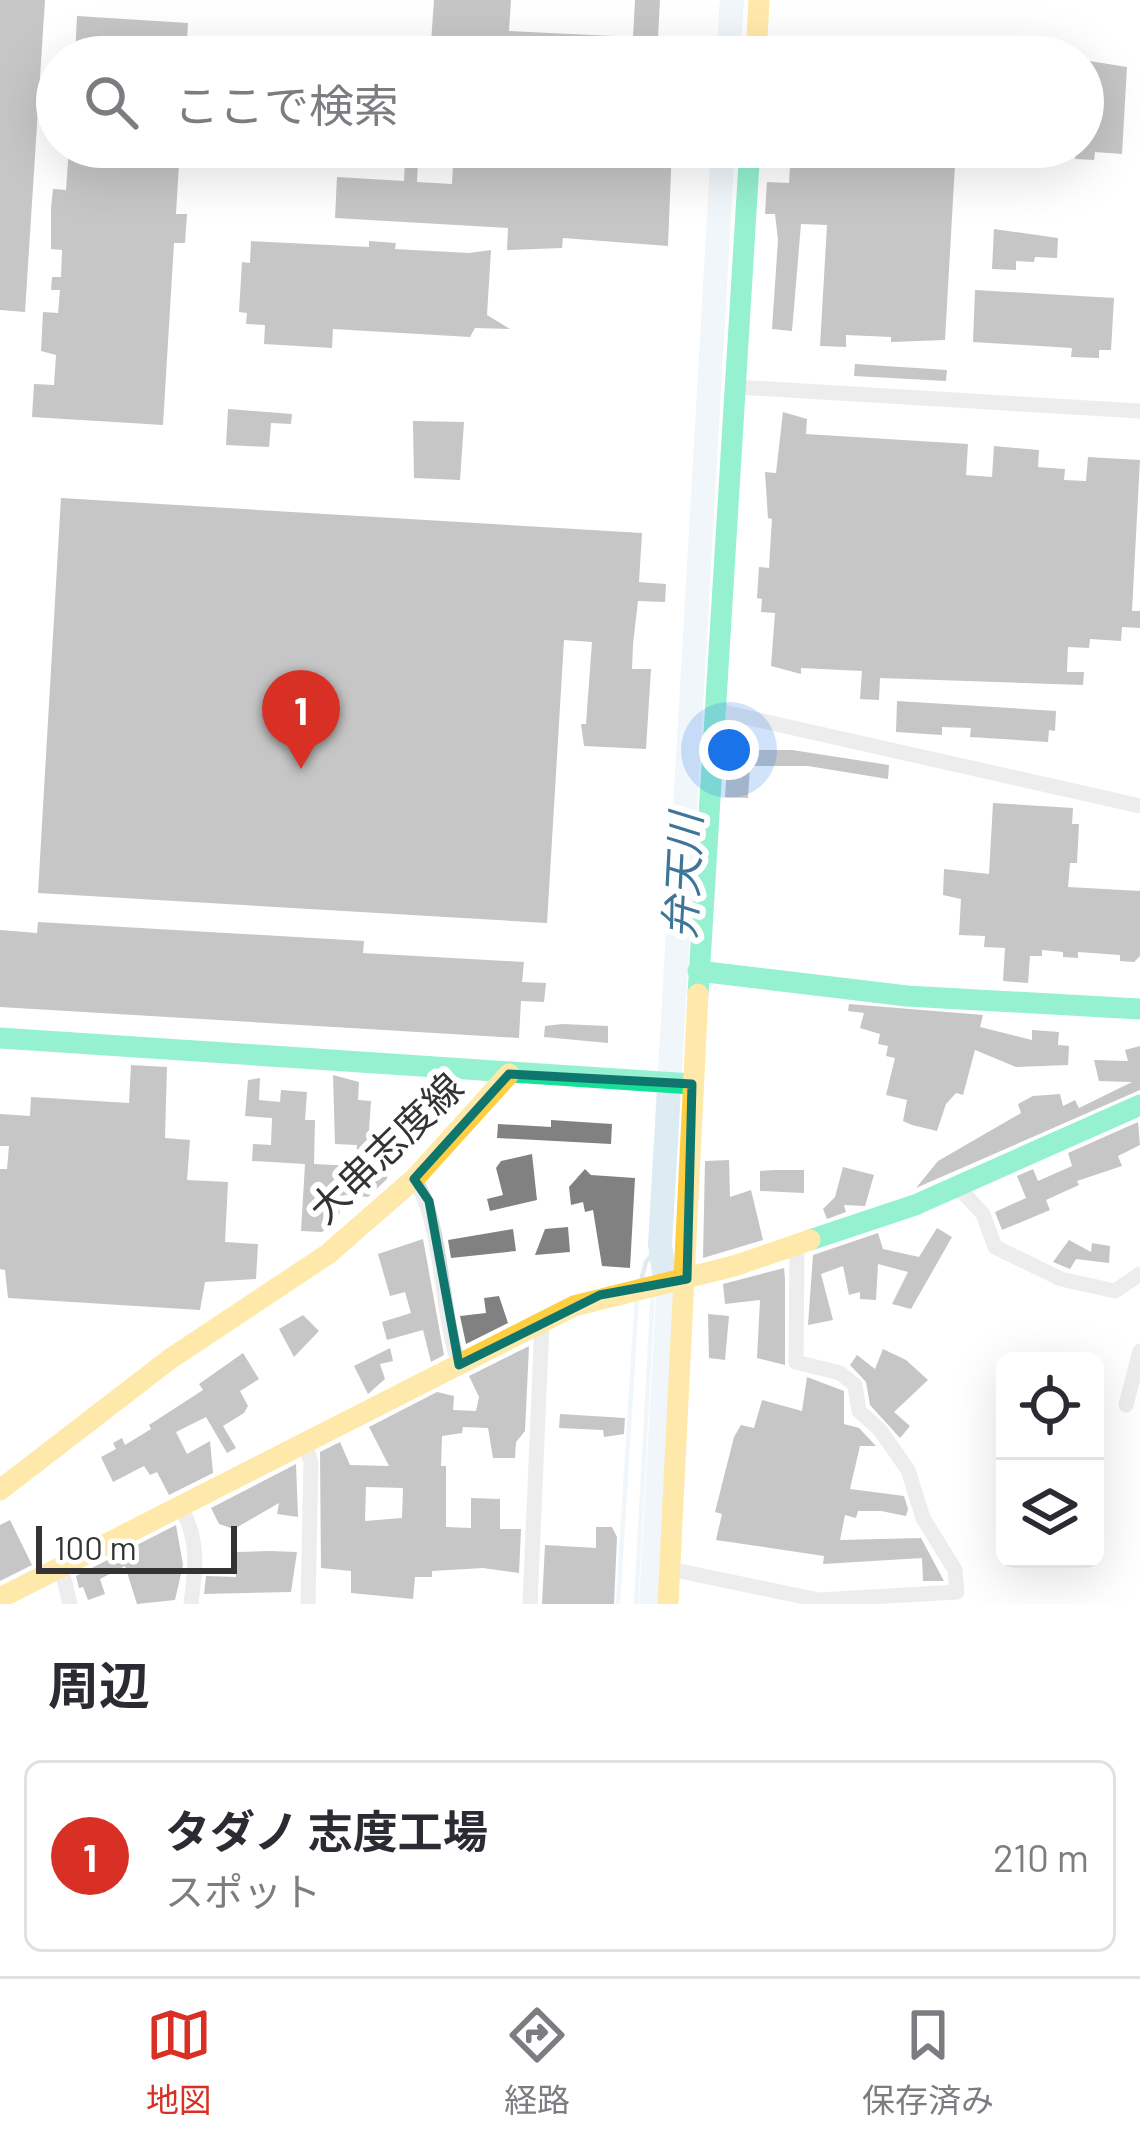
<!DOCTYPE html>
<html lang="ja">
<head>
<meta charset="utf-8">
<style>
  :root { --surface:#fff; --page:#f2f2f3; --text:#2b2b33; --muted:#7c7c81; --line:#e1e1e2; --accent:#d93025 }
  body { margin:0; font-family:Barlow,"Noto Sans JP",sans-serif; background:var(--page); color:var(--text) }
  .controls { position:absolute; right:36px; bottom:36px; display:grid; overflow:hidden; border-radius:18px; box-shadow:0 12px 48px #0002 }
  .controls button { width:108px; height:108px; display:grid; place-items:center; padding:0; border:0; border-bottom:3px solid var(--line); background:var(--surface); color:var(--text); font:60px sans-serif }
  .scale { position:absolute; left:36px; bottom:30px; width:201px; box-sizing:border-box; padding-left:12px; border:6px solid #333; border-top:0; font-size:33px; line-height:42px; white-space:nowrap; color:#333; -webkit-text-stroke:9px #fff; paint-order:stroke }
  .you { position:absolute; left:729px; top:750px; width:42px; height:42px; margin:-30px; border:9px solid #fff; border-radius:50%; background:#1a73e8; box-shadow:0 0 0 18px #1a73e833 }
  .badge { display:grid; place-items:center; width:78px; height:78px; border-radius:50%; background:var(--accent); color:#fff; font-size:39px; font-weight:700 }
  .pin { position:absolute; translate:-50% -99px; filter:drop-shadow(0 3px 6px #0008) }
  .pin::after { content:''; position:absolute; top:63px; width:42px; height:36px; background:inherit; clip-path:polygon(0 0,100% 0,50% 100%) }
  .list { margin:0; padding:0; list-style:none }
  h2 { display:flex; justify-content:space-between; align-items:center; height:156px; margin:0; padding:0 48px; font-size:51px }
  h2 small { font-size:39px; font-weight:400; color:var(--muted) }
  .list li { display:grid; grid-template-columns:78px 1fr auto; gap:36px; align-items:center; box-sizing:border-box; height:192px; margin:0 24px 24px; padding:0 24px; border:3px solid var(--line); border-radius:18px }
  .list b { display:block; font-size:45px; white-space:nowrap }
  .list p { margin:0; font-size:39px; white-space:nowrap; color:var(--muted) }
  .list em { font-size:39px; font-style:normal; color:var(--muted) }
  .icon { flex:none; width:66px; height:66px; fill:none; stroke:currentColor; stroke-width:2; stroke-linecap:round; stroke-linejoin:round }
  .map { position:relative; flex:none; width:1140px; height:1604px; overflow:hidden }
  .search { position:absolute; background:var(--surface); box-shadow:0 12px 48px #0002; left:36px; right:36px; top:36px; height:132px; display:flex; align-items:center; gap:30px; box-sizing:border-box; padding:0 42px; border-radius:66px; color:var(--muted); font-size:45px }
  .sheet { height:372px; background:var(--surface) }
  nav { display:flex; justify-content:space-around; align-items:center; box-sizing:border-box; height:168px; border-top:3px solid var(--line); background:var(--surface); font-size:33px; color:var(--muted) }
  nav a { display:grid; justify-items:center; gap:6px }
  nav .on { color:var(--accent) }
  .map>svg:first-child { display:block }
</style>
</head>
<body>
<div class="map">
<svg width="1140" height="1604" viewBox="0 0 1140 1604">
  <rect width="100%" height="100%" fill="#fff"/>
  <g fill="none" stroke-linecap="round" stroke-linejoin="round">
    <!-- stream -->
    <g stroke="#ddebf3" stroke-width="4.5">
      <polyline points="641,1281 646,1262 660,1245"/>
      <polyline points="655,1281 659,1250"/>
      <polyline points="618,1604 637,1298"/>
      <polyline points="636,1604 653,1292"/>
    </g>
    <!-- river -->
    <g stroke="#ddebf3" stroke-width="24">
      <polyline points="728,57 732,0"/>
      <polyline points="651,1604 668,1298 660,1245 723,147"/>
    </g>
  </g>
  <!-- building -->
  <g fill="#818181" fill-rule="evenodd">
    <polygon points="0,0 45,0 25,312 0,310"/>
    <polygon points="434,0 511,0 509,31 633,37 635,0 660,0 658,38 678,39 678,57 430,57"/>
    <polygon points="77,16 188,23 186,57 75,57"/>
    <polygon points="1083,60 1127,67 1122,154 1095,152 1094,160 1075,159 1076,147 1083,147"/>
    <polygon points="69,147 180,147 176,214 187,214 185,243 174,243 163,425 32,417 34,384 54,385 56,355 41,351 43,312 58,313 60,290 51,290 52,277 61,277 62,250 51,249 51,208 53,189 66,190"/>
    <polygon points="454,147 672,147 668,246 563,238 562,248 507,250 508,228 335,218 337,177 404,181 405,160 418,161 417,182 452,184"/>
    <polygon points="791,147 831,156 831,147 956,147 945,340 891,342 891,337 846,335 846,347 820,346 827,225 801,224 792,331 772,329 778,240 775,214 765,214 767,182 789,183"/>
    <polygon points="994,229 1058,238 1057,258 1035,257 1034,262 1016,261 1016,270 992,269"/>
    <polygon points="251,241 369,247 369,241 396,243 395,249 469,253 491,250 487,315 510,329 475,328 470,337 333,329 332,348 264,344 265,325 246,324 247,313 239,312 242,262 250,263"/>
    <polygon points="975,290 1114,298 1111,350 1099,350 1099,358 1071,357 1072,348 973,342"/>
    <polygon points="855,364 947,370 946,381 854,376"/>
    <polygon points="228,409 292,414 291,424 271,423 269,447 226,445"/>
    <polygon points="783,412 807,419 806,434 968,444 966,475 992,477 994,446 1039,450 1038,467 1065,469 1064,480 1086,481 1088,457 1140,460 1132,611 1140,611 1140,628 1122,627 1121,641 1090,639 1089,648 1068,647 1067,672 1084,672 1083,685 880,678 879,700 860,699 862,671 801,668 801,674 771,666 775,613 761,612 762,599 757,598 759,567 769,568 772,519 768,518 765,472 776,473"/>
    <polygon points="413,421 464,422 460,480 414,478"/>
    <polygon points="61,498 642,533 639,582 666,584 665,602 638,601 633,644 632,669 651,669 646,749 584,746 581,724 586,724 592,642 564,640 547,923 38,893"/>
    <polygon points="897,701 1056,711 1055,731 1049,730 1048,742 970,737 971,728 942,727 942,735 896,732"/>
    <polygon points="729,740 751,742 751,750 792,750 889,765 888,779 808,766 750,766 748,798 725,797"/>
    <polygon points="993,803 1073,808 1072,824 1079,824 1077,863 1070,863 1068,887 1140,891 1140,956 1134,962 1120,961 1120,955 1078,952 1078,958 1063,957 1063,952 1042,950 1042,956 1030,956 1028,983 1003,981 1005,948 984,947 985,936 959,935 961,899 943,895 944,869 989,874"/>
    <polygon points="38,922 364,941 363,953 524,962 522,982 546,983 544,1002 521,1001 519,1038 0,1007 0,930 37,933"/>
    <polygon points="849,1004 983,1015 980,1027 1032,1040 1032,1030 1059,1032 1058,1045 1069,1046 1068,1065 1016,1067 975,1050 963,1095 956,1093 946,1104 937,1131 912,1125 903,1121 907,1100 886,1095 895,1058 886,1056 888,1046 878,1044 880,1034 860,1028 864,1013 848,1011"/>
    <polygon points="562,1024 608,1026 608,1043 544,1037 545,1026"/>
    <polygon points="1140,1046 1140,1090 916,1188 938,1161 1021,1113 1018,1104 1033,1096 1060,1094 1063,1106 1075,1100 1079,1108 1132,1082 1099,1081 1094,1060 1128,1061 1125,1050"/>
    <polygon points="131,1065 167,1067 165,1138 190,1140 187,1180 228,1182 225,1242 258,1244 256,1279 205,1282 200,1310 8,1298 5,1270 0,1269 0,1169 7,1169 9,1146 0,1146 0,1114 30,1116 31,1097 129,1103"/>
    <polygon points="333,1075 359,1082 358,1100 371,1101 369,1130 390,1131 387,1179 368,1197 344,1195 337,1222 322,1232 301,1231 305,1164 252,1161 253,1144 271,1145 272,1118 245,1116 248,1080 260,1078 259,1100 280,1102 281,1090 307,1092 305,1120 315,1120 314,1164 356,1166 357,1145 335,1144"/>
    <polygon points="551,1120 612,1124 611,1144 497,1138 498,1124 551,1127"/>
    <polygon points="1138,1122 1140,1145 1118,1156 1122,1166 1077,1181 1079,1185 1046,1200 1050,1210 1002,1230 995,1212 1026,1198 1017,1176 1033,1169 1038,1181 1072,1166 1068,1153"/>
    <polygon points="532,1154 537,1200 490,1211 487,1199 503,1195 496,1168 501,1161"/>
    <polygon points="729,1160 730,1197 751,1190 763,1240 703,1258 705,1161"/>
    <polygon points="843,1167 874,1175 865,1206 844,1205 846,1212 827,1219 823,1209 835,1197"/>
    <polygon points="585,1169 591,1175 635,1178 630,1268 602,1266 593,1210 585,1212 583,1202 571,1205 569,1187"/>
    <polygon points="775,1170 804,1170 804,1193 760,1191 760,1171"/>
    <polygon points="568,1227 570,1252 535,1255 545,1229"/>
    <polygon points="937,1228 952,1237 911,1309 892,1304 908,1272 878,1264 876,1300 860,1299 860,1292 849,1295 843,1266 821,1274 833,1320 808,1325 813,1255 878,1233 883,1249 919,1257"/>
    <polygon points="513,1229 516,1251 451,1258 448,1240"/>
    <polygon points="423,1239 444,1355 431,1362 423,1330 387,1340 382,1322 411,1313 405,1292 390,1296 378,1254"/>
    <polygon points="1069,1240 1091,1252 1092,1243 1110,1246 1109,1263 1076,1259 1070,1269 1053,1262"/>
    <polygon points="784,1268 785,1279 785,1365 757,1358 760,1300 725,1304 723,1284"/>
    <polygon points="499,1296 508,1323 466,1344 460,1316 486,1313 484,1298"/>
    <polygon points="708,1314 729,1316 725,1360 709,1358"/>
    <polygon points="303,1315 319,1331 294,1357 279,1329"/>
    <path d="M529,1346L525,1431L516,1442L515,1458H493L488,1428L463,1427L462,1433L442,1436L441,1466H446V1527L471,1528V1498L500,1499V1529H521L519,1573L483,1568L432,1571V1577H415L413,1599L351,1593V1571L321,1568L320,1452L340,1442L350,1465L389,1466L369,1427L437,1392L454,1396L453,1410L476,1411L479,1397L469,1376ZM366,1487L403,1488L402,1518L365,1521Z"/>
    <polygon points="390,1348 393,1361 380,1364 385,1379 368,1394 354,1366"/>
    <polygon points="883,1349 906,1360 928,1380 894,1412 910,1426 900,1438 870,1405 866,1382 850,1365 857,1355 875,1369"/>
    <polygon points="243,1353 259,1379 240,1391 248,1406 244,1413 223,1426 236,1448 227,1453 206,1417 176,1432 187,1454 210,1441 213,1473 169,1495 157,1472 150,1475 144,1466 113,1482 101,1457 116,1449 113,1443 122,1438 125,1445 151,1429 149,1425 203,1390 199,1384"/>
    <polygon points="807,1377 844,1391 844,1424 859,1428 876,1446 860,1446 850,1489 904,1496 908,1509 906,1516 881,1511 858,1511 856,1518 845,1515 840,1540 921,1538 944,1581 923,1581 922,1558 823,1564 824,1556 716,1540 722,1514 715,1512 734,1437 741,1425 754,1428 762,1400 802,1411"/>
    <polygon points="560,1414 625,1418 624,1434 604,1437 603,1430 559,1428"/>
    <polygon points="296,1464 298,1517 277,1514 279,1503 234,1529 219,1524 211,1508"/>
    <polygon points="10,1520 32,1565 0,1581 0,1525"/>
    <polygon points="176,1525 183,1565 175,1600 137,1604 125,1566 100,1579 105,1594 88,1600 83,1587 79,1588 76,1576"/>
    <polygon points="596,1527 612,1527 617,1537 614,1604 542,1604 545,1545 596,1548"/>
    <polygon points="270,1551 297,1552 291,1592 204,1594 206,1576 236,1577 237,1552"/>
  </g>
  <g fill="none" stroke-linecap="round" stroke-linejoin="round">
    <!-- street -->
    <g stroke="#d7d7d7" stroke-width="15">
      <polyline points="735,387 1140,411"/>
      <polyline points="714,710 1140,806"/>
      <path d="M414,1179C443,1221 440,1310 459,1365"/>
      <polyline points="958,1187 983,1214 995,1247 1061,1279 1115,1291 1140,1274"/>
      <polyline points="1126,1405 1140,1351"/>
      <polyline points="304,1442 311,1462 308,1604"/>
      <path d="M180,1505C199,1539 196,1566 191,1604"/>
      <polyline points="61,1567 70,1604"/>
      <polyline points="670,1569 819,1600 957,1592 955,1570 923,1518 908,1470 880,1430 859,1411 855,1385 840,1373 796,1362 797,1243"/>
      <polyline points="530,1604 542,1323"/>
    </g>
    <!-- fast -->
    <g stroke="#16e098" stroke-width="21">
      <polyline points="698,971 907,996 1140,1009"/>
      <polyline points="698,994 750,147"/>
      <polyline points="0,1038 692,1084"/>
      <polyline points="810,1240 915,1205 1140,1105"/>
    </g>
    <!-- slow -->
    <g stroke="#ffcf43" stroke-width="21">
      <polyline points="756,57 759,0"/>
      <polyline points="0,1490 170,1359 328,1254 414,1179 509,1074"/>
      <polyline points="0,1598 574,1306 734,1266 810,1240"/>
      <polyline points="668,1604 698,994"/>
    </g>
  </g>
  <!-- marked area -->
  <path d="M0 0H1140V1604H0ZM509,1074L692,1084L687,1279L600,1295L459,1365L429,1201L414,1179Z" fill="#fff" fill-opacity=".55" fill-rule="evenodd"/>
  <path fill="none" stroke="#0f766e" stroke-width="9" stroke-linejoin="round" d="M509,1074L692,1084L687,1279L600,1295L459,1365L429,1201L414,1179Z"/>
  <g text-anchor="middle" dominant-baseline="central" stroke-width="12" stroke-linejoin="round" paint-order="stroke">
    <!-- street labels -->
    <g font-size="39" fill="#333" stroke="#fff">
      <text transform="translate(385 1147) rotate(-44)">大串志度線</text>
    </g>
    <!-- water labels -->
    <g font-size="42" font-style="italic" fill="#3f7597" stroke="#fff">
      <text transform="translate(681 876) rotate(-87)">弁天川</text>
    </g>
  </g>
</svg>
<div class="controls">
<button><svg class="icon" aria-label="locate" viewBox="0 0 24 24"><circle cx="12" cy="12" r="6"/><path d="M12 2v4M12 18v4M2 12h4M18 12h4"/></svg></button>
<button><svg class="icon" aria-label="layers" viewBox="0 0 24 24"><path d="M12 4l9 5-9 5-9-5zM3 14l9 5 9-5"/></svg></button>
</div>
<div class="scale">100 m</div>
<div class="you"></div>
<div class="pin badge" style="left:301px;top:769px">1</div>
<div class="search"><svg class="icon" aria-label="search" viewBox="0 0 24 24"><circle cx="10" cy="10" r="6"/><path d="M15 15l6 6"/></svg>ここで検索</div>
</div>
<section class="sheet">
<h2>周辺<small></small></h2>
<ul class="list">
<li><span class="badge">1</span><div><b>タダノ 志度工場</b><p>スポット</p></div><em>210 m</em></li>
</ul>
</section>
<nav>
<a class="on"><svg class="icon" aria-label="map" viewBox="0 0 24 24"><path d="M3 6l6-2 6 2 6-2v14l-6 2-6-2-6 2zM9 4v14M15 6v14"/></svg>地図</a>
<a><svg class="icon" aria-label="directions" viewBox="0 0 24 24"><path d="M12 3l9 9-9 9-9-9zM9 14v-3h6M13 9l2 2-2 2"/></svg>経路</a>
<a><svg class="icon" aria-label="saved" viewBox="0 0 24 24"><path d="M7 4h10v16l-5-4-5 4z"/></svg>保存済み</a>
</nav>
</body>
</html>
